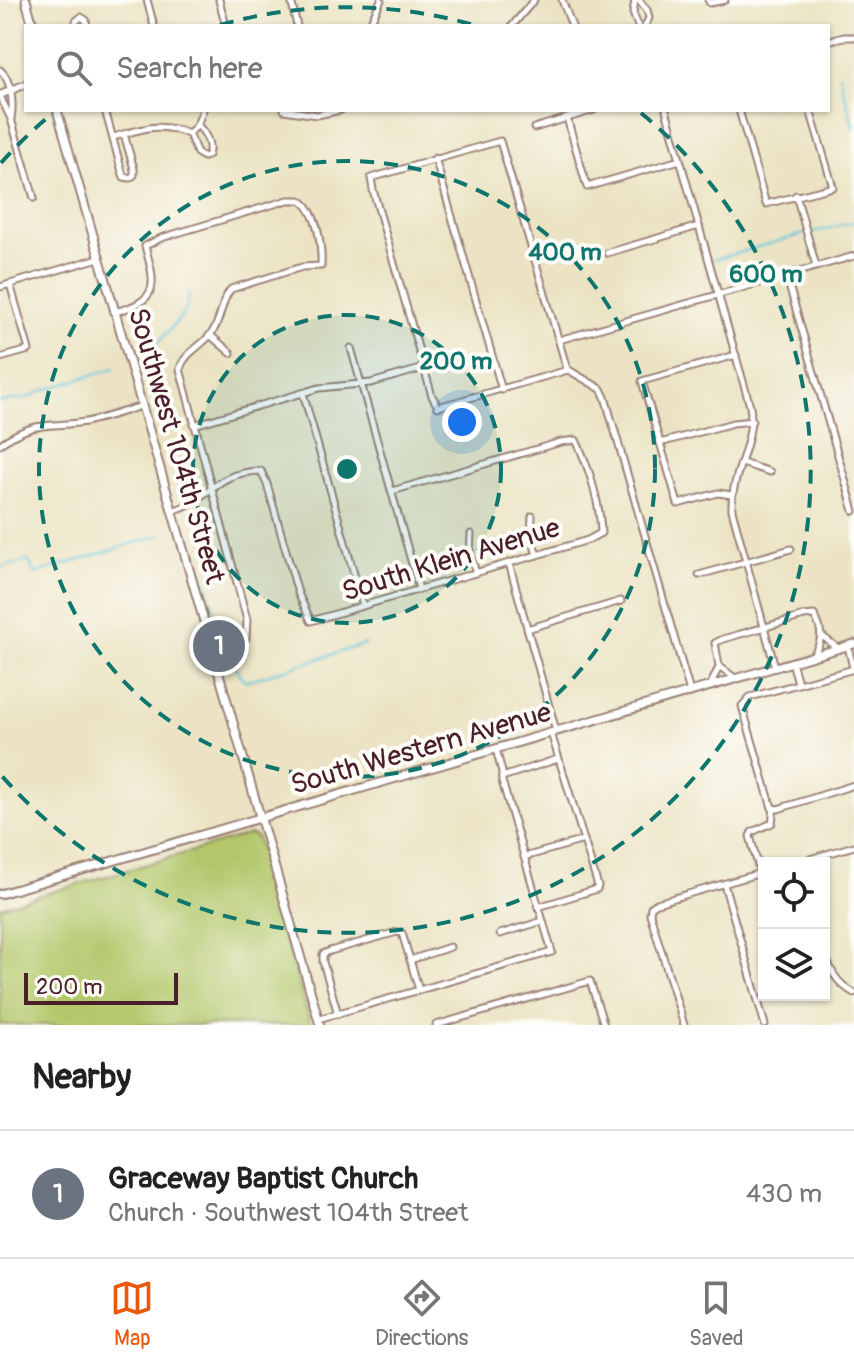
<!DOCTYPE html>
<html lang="en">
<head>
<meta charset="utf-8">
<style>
  :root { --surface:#fff; --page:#f2f2f2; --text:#222; --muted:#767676; --line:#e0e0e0; --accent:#ea580c }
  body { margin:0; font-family:Pangolin,sans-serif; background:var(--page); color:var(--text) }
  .controls { position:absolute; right:24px; bottom:24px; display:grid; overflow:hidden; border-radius:0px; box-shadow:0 2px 6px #0004 }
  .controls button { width:72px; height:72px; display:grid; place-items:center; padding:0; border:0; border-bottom:2px solid var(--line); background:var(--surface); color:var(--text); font:40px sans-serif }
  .scale { position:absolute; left:24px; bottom:20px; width:154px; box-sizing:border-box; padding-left:8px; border:4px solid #4a1f2b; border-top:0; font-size:22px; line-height:28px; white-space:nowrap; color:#4a1f2b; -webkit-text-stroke:6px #fdfcf7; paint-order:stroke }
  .you { position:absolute; left:462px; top:422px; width:28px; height:28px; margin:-20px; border:6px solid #fff; border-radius:50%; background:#1a73e8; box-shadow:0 0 0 12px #1a73e833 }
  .badge { display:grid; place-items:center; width:52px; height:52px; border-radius:50%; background:var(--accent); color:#fff; font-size:26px; font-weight:700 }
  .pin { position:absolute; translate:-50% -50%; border:4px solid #fff; box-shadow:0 2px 8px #0006 }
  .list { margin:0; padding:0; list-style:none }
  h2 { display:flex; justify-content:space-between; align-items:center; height:104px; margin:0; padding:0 32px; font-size:34px }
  h2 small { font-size:26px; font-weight:400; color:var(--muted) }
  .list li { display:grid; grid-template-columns:52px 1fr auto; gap:24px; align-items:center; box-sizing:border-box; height:128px; padding:0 32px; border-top:2px solid var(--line) }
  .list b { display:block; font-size:30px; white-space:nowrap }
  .list p { margin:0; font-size:26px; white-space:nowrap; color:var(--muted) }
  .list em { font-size:26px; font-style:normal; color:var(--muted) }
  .icon { flex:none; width:44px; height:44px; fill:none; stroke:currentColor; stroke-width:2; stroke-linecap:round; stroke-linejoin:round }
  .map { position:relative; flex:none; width:854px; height:1025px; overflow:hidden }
  .search { position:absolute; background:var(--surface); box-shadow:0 2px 6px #0004; left:24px; right:24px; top:24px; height:88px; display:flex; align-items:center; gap:20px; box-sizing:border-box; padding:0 28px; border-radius:0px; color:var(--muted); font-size:30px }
  .sheet { height:232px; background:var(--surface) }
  nav { display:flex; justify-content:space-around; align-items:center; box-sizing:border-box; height:112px; border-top:2px solid var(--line); background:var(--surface); font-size:22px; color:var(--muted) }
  nav a { display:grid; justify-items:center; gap:4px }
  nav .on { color:var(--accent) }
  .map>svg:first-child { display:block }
</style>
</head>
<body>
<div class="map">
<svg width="854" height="1025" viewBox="0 0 854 1025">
  <rect width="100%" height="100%" fill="#fdfcf7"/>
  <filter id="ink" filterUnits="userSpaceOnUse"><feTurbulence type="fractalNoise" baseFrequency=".0125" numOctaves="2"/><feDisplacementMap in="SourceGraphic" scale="16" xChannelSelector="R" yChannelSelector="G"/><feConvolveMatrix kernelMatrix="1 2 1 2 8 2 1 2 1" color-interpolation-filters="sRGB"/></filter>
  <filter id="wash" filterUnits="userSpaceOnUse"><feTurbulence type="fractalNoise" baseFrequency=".006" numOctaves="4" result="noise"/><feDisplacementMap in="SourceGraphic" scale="32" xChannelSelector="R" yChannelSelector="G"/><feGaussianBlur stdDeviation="1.8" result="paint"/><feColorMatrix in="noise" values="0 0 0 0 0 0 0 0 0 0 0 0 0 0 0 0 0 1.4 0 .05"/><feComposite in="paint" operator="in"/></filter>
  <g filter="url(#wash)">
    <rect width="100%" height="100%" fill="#ebe3c3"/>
    <!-- green -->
    <polygon fill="#b3c76a" stroke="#7e734a" stroke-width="2" points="250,834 257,837 311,1025 0,1025 0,907"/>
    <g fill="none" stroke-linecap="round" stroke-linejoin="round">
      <!-- stream -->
      <g stroke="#5fc4dc" stroke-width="2">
        <polyline points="839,74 854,128"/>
        <polyline points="810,233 854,222"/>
        <polyline points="713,260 804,234"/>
        <polyline points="142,361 185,312 189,294"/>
        <polyline points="0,402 28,398 41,391 115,368"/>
        <polyline points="0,568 27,561 30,562 34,574 161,535"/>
        <path d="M199,571L203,572C211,595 228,671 247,681L366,644"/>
      </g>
    </g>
  </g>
  <g filter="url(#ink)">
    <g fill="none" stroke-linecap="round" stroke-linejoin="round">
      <defs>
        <g id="minor">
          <polyline points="147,0 154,26"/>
          <polyline points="219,0 226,26"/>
          <polyline points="291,0 297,26"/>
          <polyline points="562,0 572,26"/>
          <polyline points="635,0 633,13 638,26"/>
          <polyline points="639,0 647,10 649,18 645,26"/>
          <polyline points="708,0 710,3 725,0"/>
          <polyline points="76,26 76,21 81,17 86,20 87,26"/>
          <polyline points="369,26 381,0"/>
          <polyline points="512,26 534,0"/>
          <polyline points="828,41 844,37 854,37"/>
          <path d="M0,70C11,79 14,103 11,118"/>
          <polyline points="0,96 11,119 34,198"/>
          <polyline points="105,110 122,172 124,177 130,178 134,175 134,169 124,134"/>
          <polyline points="284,110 317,115 341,110"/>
          <path d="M666,110L750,406C756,443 730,474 732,510L775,667"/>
          <polyline points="739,110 766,204 833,187 810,110"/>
          <polyline points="567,118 587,187 680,160"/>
          <polyline points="534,128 594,110"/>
          <polyline points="189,134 197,125 203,110"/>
          <path d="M113,137C143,129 159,121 189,134L197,153L204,157L208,155C212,144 205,132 197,125"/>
          <polyline points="435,158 502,390"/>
          <polyline points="796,195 816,266"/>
          <polyline points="607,253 699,226"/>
          <polyline points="786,275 854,511"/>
          <polyline points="0,287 99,258"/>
          <path d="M115,312C160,300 156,285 145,246L161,238L288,200H300C318,211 322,247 321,266L302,267L231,289C221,300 222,318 213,331C204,346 185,351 180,369L247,620L246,638"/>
          <polyline points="210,335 231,353"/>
          <polyline points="559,340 854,256"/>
          <polyline points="351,348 419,589"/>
          <polyline points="0,358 29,350 10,284"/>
          <polyline points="568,370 438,407 432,396 373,190 371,178 500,141 567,369 601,389 605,397 690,692"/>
          <polyline points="303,393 363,606"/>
          <polyline points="194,425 319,388 371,383 424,368"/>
          <polyline points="660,443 733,423 752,421"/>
          <path d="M0,444C37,419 47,428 86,422C104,418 123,412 141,406"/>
          <polyline points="742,463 770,472"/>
          <polyline points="732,495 718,493 678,504 642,381 736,355"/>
          <path d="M172,511C211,500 213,472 261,471L267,484L298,593L311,621L588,540L601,533C600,503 589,467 576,440L561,442L392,491"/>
          <polyline points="532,516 531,535 537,555"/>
          <polyline points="471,534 470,553 476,573"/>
          <polyline points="509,563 556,731"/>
          <polyline points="699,575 791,549"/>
          <polyline points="527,629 621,601"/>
          <polyline points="822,636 838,648"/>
          <polyline points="848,646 853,668"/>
          <polyline points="792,662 798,683"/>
          <polyline points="854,669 750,697 742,706 772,808 778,809 854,785"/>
          <path d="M735,678L719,666L715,643L723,639L804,616L814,615C823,630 823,641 813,655"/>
          <polyline points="710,686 719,667"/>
          <polyline points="502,777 558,759"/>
          <polyline points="524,857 584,840"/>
          <polyline points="796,863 854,846"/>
          <polyline points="760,873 750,836 752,832 772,823 774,808"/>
          <polyline points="724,884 765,1025"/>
          <polyline points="538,907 597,889 598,886 551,733"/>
          <polyline points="500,934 543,921"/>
          <path d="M824,951C830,970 836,983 854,993"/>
          <polyline points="410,960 450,947"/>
          <polyline points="338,1014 323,962 323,954 330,951 397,932 402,933 419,990"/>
          <polyline points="318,1019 552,952 502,781 502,772 496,749"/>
          <polyline points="436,1025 590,981 604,1025"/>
          <polyline points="684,1025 650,914 651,907 657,903 764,872"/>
        </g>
        <polyline id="tertiary" points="0,95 26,84"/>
        <g id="secondary">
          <polyline points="26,0 33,26"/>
          <polyline points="57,110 320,1025"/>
          <polyline points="0,894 854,644"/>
        </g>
      </defs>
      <!-- minor casing -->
      <use href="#minor" stroke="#9a8177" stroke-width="9"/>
      <!-- tertiary casing -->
      <use href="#tertiary" stroke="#9a8177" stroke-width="10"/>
      <!-- secondary casing -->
      <use href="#secondary" stroke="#9a8177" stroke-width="11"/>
      <!-- minor -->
      <use href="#minor" stroke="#fff" stroke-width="5"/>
      <!-- tertiary -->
      <use href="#tertiary" stroke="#fff" stroke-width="6"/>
      <!-- secondary -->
      <use href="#secondary" stroke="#fff" stroke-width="7"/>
    </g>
  </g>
  <!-- distance rings -->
  <circle cx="347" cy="469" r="154" fill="#0f766e" fill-opacity=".12"/>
  <g fill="none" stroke="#0f766e" stroke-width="4" stroke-dasharray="14 10">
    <circle cx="347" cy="469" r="154"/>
    <circle cx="347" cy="469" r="308"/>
    <path d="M1 163A462 462 0 0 1 53 113M220 25A462 462 0 0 1 474 25M641 113A462 462 0 1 1 1 775"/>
  </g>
  <g text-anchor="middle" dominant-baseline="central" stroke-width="8" stroke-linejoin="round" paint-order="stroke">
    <!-- street labels -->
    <g font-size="28" fill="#4a1f2b" stroke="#fdfcf7">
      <text transform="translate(176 446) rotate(74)">Southwest 104th Street</text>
      <text transform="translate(451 560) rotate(-17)">South Klein Avenue</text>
      <text transform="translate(421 749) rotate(-16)">South Western Avenue</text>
    </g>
  </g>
  <circle cx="347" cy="469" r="12" fill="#0f766e" stroke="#fdfcf7" stroke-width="4"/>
  <g font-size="24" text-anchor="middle" font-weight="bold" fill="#0f766e" stroke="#fdfcf7" stroke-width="8" stroke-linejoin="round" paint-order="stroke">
    <text x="565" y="260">400 m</text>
    <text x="766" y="282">600 m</text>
    <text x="456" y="369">200 m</text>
  </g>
</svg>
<div class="controls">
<button><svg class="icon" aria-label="locate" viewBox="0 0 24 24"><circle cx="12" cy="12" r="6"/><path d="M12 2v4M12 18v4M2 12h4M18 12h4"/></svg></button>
<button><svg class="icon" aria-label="layers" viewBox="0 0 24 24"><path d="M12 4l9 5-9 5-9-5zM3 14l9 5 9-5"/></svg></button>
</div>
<div class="scale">200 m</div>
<div class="you"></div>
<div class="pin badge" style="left:219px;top:646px;background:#6b7280">1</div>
<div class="search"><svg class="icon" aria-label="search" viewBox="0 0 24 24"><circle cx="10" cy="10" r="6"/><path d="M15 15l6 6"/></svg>Search here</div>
</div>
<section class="sheet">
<h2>Nearby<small></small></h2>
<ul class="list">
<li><span class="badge" style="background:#6b7280">1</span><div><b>Graceway Baptist Church</b><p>Church · Southwest 104th Street</p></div><em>430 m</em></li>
</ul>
</section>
<nav>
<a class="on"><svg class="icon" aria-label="map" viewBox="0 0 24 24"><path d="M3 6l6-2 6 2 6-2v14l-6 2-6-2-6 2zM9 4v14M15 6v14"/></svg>Map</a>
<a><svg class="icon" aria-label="directions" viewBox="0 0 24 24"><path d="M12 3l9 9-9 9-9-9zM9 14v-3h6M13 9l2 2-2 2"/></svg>Directions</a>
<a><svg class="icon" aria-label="saved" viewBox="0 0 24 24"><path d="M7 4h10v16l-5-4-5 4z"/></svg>Saved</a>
</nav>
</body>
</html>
